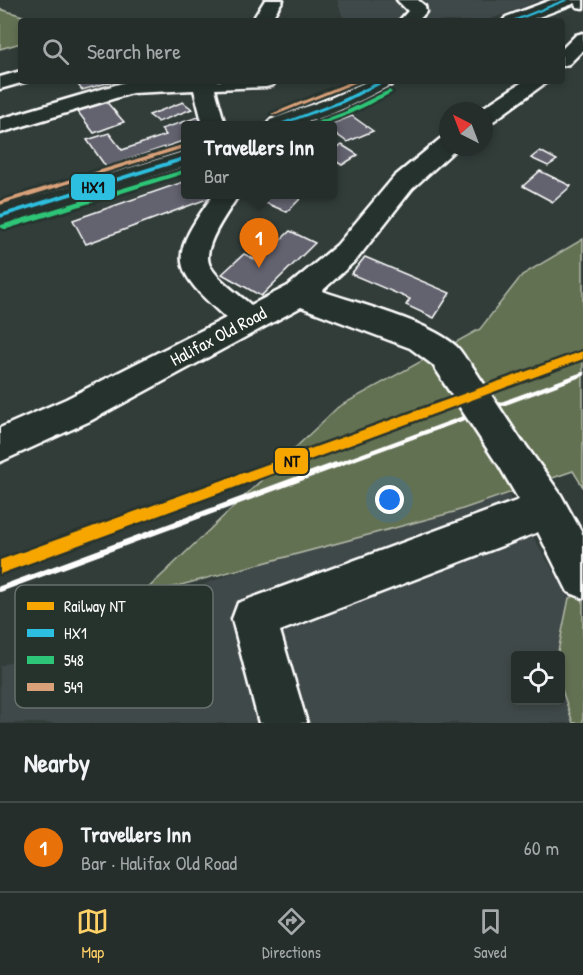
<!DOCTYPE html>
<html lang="en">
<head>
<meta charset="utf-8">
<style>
  :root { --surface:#262e2c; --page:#323a38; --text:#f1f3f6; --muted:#a4a8a9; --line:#424a48; --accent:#ffd166 }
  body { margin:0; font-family:"Patrick Hand",sans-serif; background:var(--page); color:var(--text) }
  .controls { position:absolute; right:18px; bottom:18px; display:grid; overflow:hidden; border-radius:6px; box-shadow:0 3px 9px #0003 }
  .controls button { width:54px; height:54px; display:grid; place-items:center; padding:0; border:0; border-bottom:2px solid var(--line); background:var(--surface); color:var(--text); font:30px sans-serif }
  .compass { position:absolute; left:439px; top:102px; width:54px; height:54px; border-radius:50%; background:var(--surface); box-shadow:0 3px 9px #0003; rotate:318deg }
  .you { position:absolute; left:390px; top:500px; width:21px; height:21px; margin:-15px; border:4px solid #fff; border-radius:50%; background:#1a73e8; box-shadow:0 0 0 9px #1a73e833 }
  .badge { display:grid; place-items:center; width:39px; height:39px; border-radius:50%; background:var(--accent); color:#fff; font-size:20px; font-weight:700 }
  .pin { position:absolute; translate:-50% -50px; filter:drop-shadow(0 2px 3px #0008) }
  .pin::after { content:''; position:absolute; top:32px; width:21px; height:18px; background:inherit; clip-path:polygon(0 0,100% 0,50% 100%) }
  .popup { position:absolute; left:181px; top:121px; width:156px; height:78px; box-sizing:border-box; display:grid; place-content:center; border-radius:6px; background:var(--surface); filter:drop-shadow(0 2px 4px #0005); font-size:20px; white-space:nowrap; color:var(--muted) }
  .popup b { font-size:22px; color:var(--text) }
  .popup::after { content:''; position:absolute; left:50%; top:100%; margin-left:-12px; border:12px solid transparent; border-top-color:var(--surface) }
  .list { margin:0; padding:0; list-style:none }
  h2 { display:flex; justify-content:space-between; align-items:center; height:78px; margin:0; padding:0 24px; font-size:26px }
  h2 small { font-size:20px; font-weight:400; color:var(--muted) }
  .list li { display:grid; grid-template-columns:39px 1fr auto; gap:18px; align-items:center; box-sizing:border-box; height:90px; padding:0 24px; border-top:2px solid var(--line) }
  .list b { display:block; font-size:22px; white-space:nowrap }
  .list p { margin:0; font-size:20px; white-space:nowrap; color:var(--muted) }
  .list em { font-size:20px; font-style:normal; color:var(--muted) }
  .icon { flex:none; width:33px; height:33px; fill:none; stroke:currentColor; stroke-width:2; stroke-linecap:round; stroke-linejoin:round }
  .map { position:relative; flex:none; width:583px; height:723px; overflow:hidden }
  .search { position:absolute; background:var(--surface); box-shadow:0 3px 9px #0003; left:18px; right:18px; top:18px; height:66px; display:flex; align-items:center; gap:15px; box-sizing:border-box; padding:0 21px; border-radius:6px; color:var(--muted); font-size:22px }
  .sheet { height:168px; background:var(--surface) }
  nav { display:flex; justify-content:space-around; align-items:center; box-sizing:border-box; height:84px; border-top:2px solid var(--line); background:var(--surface); font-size:16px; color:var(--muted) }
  nav a { display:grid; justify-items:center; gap:3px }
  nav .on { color:var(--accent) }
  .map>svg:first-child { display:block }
</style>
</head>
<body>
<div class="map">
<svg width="583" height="723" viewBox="0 0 583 723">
  <rect width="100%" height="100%" fill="#323d3a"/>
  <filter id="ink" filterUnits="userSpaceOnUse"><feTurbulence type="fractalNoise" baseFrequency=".0167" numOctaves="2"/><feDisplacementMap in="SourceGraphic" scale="12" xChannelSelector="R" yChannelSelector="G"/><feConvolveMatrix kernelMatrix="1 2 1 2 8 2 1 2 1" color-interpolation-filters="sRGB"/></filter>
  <g filter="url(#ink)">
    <!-- built -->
    <g fill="#41484a">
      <polygon points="337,0 540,0 486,21 344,21"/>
      <polygon points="493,469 569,598 557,655 516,656 516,700 560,700 561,687 573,723 0,723 0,666"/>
    </g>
    <!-- green -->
    <g fill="#647152" stroke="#b2b8a8" stroke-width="1.5">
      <polygon points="0,9 39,21 21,21 21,43 0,49"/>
      <polygon points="583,239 583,487 573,471 454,512 140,596 338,407 480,329 522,275"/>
      <polygon points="583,593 583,723 573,723 561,687 560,656 557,656 569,598"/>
    </g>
    <!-- building -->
    <g fill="#636370" stroke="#fff" stroke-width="1.5">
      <polygon points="75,81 114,81 82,90"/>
      <polygon points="104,99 124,122 94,133 75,108"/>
      <polygon points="183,102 192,109 158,122 149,115"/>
      <polygon points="352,116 373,131 347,142 332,131 332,125 328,125"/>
      <polygon points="198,117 206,125 186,125 186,140 106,167 87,140 109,133 122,150 166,135 161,129"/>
      <polygon points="342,145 358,155 342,165 332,159 332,150"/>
      <polygon points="540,151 557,160 548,166 531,158"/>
      <polygon points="540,171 571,186 553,202 523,186"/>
      <polygon points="186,181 186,194 215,196 86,244 73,220"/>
      <polygon points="268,194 305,194 287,212 261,201"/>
      <polygon points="290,231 315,243 261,296 222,274 244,254 258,261"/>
      <polygon points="365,257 450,293 434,318 406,305 410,299 351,274"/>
    </g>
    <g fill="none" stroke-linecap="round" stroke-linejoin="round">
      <defs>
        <g id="minor">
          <polygon points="265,0 283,0 270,21 252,21"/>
          <polygon points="397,0 418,0 425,6 426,12 418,21 399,21 408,11"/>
          <polygon points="572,0 583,0 583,8 577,7"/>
          <polygon points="583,33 583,50 569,64 562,66 562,49 576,35"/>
          <polygon points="21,71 21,81 28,81 0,89 0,77"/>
          <polygon points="129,81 276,81 273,85 266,87 215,89 225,125 203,125 194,90 132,93 0,133 0,119"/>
          <polygon points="524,81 548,81 492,122 484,124 484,111 478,111"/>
          <path d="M448,137V147H458L456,149L412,189L357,259L322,291C359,304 428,321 456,346C463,353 469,364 474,373L469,383L457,387L445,383L433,365L410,348L301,307L90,421L0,462V428L66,399L226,318C168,266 170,256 214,194H239C230,210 200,247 210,266C219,281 238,294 251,305L288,286L337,245L394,177L440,139Z"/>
          <polygon points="509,435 522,440 561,495 583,535 583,598 568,592 538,532 280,631 307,723 259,723 232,619 238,603 519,500 491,452 496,440"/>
        </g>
        <g id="highway">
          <polygon points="551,0 576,0 573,4 528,21 503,21 506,17"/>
          <path d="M368,81H394L391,85C353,104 310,130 267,125L270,120L333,97Z"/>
          <polygon points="186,151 186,166 0,225 0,207"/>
        </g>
      </defs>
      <!-- minor casing -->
      <use href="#minor" stroke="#fff" stroke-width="5"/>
      <!-- highway casing -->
      <use href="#highway" stroke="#fff" stroke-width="5"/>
      <!-- minor -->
      <use href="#minor" fill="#26332d" fill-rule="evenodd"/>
      <!-- highway -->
      <use href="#highway" fill="#26332d" fill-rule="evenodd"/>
      <!-- rail-far1 -->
      <polyline stroke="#fff" stroke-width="4.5" points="331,467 583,374"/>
      <!-- rail -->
      <polyline stroke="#fff" stroke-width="6" points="0,589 336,465"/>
      <defs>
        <polyline id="minor-bridge" points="457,373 509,452"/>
      </defs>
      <!-- minor-bridge casing -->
      <use href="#minor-bridge" stroke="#fff" stroke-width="38" stroke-linecap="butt"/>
      <!-- minor-bridge -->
      <use href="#minor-bridge" stroke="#26332d" stroke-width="33"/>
      <defs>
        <g id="bus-1">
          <polygon points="563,0 569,0 516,21 510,21"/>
          <polygon points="380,81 387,81 343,103 282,125 275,125 339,101"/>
          <polygon points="186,156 186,160 0,218 0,214"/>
        </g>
        <g id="bus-2">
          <path d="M389,90L392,92L391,93C371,103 330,127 309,125L344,112Z"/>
          <polygon points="186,169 186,173 7,229 4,229 0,227 1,225"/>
        </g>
        <g id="bus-3">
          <polygon points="352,81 360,81 276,115 271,114"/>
          <polygon points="182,145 185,147 184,148 0,205 0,201"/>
        </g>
      </defs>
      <!-- bus-1 casing -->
      <use href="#bus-1" stroke="#26332d" stroke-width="5"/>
      <!-- bus-2 casing -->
      <use href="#bus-2" stroke="#26332d" stroke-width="5"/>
      <!-- bus-3 casing -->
      <use href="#bus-3" stroke="#26332d" stroke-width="5"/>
      <!-- bus-1 -->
      <use href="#bus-1" fill="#2dbfdf" fill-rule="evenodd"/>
      <!-- bus-2 -->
      <use href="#bus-2" fill="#2dc577" fill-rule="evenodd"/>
      <!-- bus-3 -->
      <use href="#bus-3" fill="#d9a179" fill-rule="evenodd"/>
      <defs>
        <polygon id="rail-1" points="583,351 583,359 0,574 0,560"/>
      </defs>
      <!-- rail-1 casing -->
      <use href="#rail-1" stroke="#26332d" stroke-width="5"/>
      <!-- rail-1 -->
      <use href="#rail-1" fill="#f7a600" fill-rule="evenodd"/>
    </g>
  </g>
  <g text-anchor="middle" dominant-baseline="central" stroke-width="6" stroke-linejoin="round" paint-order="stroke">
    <!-- street labels -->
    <g font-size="18" fill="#fff" stroke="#26332d">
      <text transform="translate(218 336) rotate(-28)">Halifax Old Road</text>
    </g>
  </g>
  <!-- legend -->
  <rect x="15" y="585" width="198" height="123" rx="9" fill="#26332d" stroke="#67706c" stroke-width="1.5"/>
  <rect x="27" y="602" width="27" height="8" fill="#f7a600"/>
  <rect x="27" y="629" width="27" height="8" fill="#2dbfdf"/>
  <rect x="27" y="656" width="27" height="8" fill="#2dc577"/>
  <rect x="27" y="683" width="27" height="8" fill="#d9a179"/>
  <g font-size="16" fill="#fff">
    <text x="64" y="612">Railway NT</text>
    <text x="64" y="639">HX1</text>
    <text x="64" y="666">548</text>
    <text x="64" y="693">549</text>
  </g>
  <g stroke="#26332d" stroke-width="2">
    <rect x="70" y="173" width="46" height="28" rx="6" fill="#2dbfdf"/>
    <rect x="274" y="447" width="35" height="28" rx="6" fill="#f7a600"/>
  </g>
  <g font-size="16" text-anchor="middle" font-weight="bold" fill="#111">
    <text x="93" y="193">HX1</text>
    <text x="292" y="467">NT</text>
  </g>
</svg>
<div class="controls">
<button><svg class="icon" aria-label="locate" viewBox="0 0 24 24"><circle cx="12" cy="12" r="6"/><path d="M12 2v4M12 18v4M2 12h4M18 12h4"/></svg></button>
</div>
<svg class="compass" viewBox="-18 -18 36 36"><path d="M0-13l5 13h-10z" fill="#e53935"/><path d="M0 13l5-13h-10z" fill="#a4a8a9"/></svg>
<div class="you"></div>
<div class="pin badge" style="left:259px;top:268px;background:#e8710a">1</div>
<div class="popup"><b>Travellers Inn</b>Bar</div>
<div class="search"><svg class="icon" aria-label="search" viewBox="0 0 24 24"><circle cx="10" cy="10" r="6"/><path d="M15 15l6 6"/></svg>Search here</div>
</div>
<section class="sheet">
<h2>Nearby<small></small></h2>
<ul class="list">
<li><span class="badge" style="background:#e8710a">1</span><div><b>Travellers Inn</b><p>Bar · Halifax Old Road</p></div><em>60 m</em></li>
</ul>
</section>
<nav>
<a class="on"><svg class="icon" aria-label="map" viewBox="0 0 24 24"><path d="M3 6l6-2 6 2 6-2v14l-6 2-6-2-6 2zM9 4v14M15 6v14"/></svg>Map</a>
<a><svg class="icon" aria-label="directions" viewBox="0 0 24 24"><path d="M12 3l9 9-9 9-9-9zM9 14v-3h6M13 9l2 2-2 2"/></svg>Directions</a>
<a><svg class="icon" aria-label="saved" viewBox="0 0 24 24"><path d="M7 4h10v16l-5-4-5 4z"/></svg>Saved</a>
</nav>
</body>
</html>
